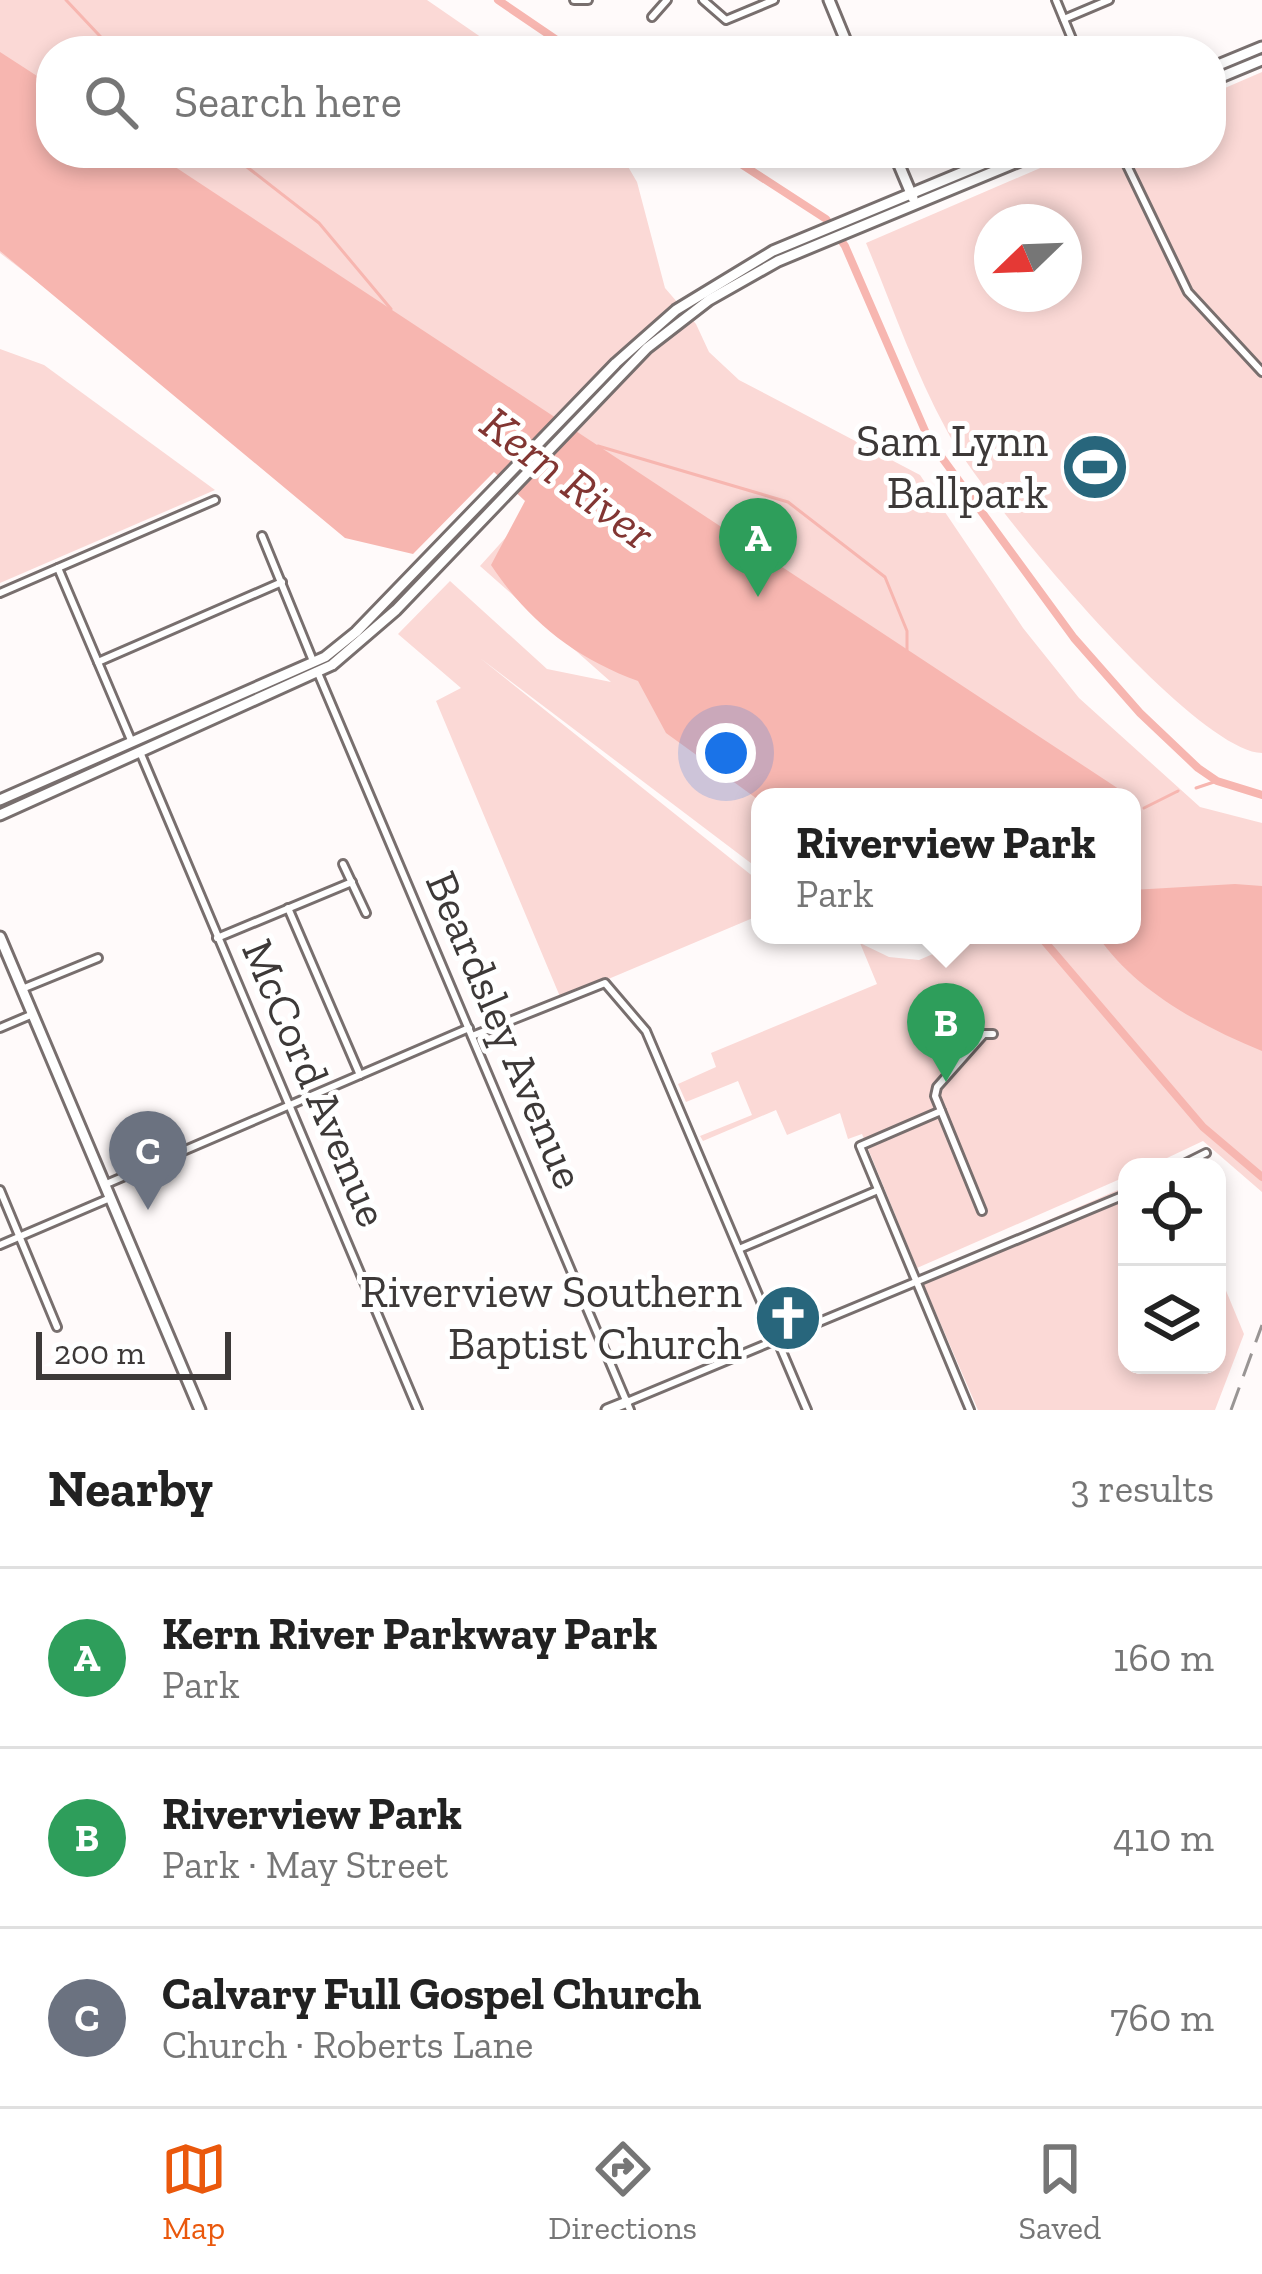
<!DOCTYPE html>
<html lang="en">
<head>
<meta charset="utf-8">
<style>
  :root { --surface:#fff; --page:#f6f6f6; --text:#222; --muted:#767676; --line:#e0e0e0; --accent:#ea580c }
  body { margin:0; font-family:"Zilla Slab",serif; background:var(--page); color:var(--text) }
  .controls { position:absolute; right:36px; bottom:36px; display:grid; overflow:hidden; border-radius:24px; box-shadow:0 6px 18px #0003 }
  .controls button { width:108px; height:108px; display:grid; place-items:center; padding:0; border:0; border-bottom:3px solid var(--line); background:var(--surface); color:var(--text); font:60px sans-serif }
  .compass { position:absolute; left:974px; top:204px; width:108px; height:108px; border-radius:50%; background:var(--surface); box-shadow:0 6px 18px #0003; rotate:247deg }
  .scale { position:absolute; left:36px; bottom:30px; width:195px; box-sizing:border-box; padding-left:12px; border:6px solid #3d3938; border-top:0; font-size:33px; line-height:42px; white-space:nowrap; color:#3d3938; -webkit-text-stroke:9px #fff; paint-order:stroke }
  .you { position:absolute; left:726px; top:753px; width:42px; height:42px; margin:-30px; border:9px solid #fff; border-radius:50%; background:#1a73e8; box-shadow:0 0 0 18px #1a73e833 }
  .badge { display:grid; place-items:center; width:78px; height:78px; border-radius:50%; background:var(--accent); color:#fff; font-size:39px; font-weight:700 }
  .pin { position:absolute; translate:-50% -99px; filter:drop-shadow(0 3px 6px #0008) }
  .pin::after { content:''; position:absolute; top:63px; width:42px; height:36px; background:inherit; clip-path:polygon(0 0,100% 0,50% 100%) }
  .popup { position:absolute; left:751px; top:788px; width:390px; height:156px; box-sizing:border-box; display:grid; place-content:center; border-radius:24px; background:var(--surface); filter:drop-shadow(0 3px 9px #0005); font-size:39px; white-space:nowrap; color:var(--muted) }
  .popup b { font-size:45px; color:var(--text) }
  .popup::after { content:''; position:absolute; left:50%; top:100%; margin-left:-24px; border:24px solid transparent; border-top-color:var(--surface) }
  .list { margin:0; padding:0; list-style:none }
  h2 { display:flex; justify-content:space-between; align-items:center; height:156px; margin:0; padding:0 48px; font-size:51px }
  h2 small { font-size:39px; font-weight:400; color:var(--muted) }
  .list li { display:grid; grid-template-columns:78px 1fr auto; gap:36px; align-items:center; box-sizing:border-box; height:180px; padding:0 48px; border-top:3px solid var(--line) }
  .list b { display:block; font-size:45px; white-space:nowrap }
  .list p { margin:0; font-size:39px; white-space:nowrap; color:var(--muted) }
  .list em { font-size:39px; font-style:normal; color:var(--muted) }
  .icon { flex:none; width:66px; height:66px; fill:none; stroke:currentColor; stroke-width:2; stroke-linecap:round; stroke-linejoin:round }
  .map { position:relative; flex:none; width:1262px; height:1410px; overflow:hidden }
  .search { position:absolute; background:var(--surface); box-shadow:0 6px 18px #0003; left:36px; right:36px; top:36px; height:132px; display:flex; align-items:center; gap:30px; box-sizing:border-box; padding:0 42px; border-radius:48px; color:var(--muted); font-size:45px }
  .sheet { height:696px; background:var(--surface) }
  nav { display:flex; justify-content:space-around; align-items:center; box-sizing:border-box; height:168px; border-top:3px solid var(--line); background:var(--surface); font-size:33px; color:var(--muted) }
  nav a { display:grid; justify-items:center; gap:6px }
  nav .on { color:var(--accent) }
  .map>svg:first-child { display:block }
</style>
</head>
<body>
<div class="map">
<svg width="1262" height="1410" viewBox="0 0 1262 1410">
  <rect width="100%" height="100%" fill="#fffafa"/>
  <!-- green -->
  <g fill="#fbd9d6" fill-rule="evenodd">
    <polygon points="0,0 427,0 501,51 51,51 51,153 620,153 637,182 665,288 696,324 709,352 739,380 920,475 1023,628 1079,698 1200,807 1262,823 1262,1192 1203,1141 1148,1167 1127,1167 1127,1176 917,1268 862,1134 848,1139 840,1113 787,1135 776,1110 703,1141 700,1136 752,1115 738,1081 686,1102 678,1084 716,1067 711,1053 877,984 860,943 889,957 919,960 977,935 1132,935 1132,797 760,797 760,870 480,658 760,882 760,915 561,999 436,701 461,688 398,634 450,581 547,669 611,682 480,566 536,504 489,461 350,522 0,253"/>
    <path d="M1262,72V753C1192,751 980,495 946,429C914,370 892,305 866,243L1075,153H1211V94ZM992,222H1064V294H992Z"/>
    <polygon points="0,349 44,365 215,490 0,583"/>
    <polygon points="1127,1186 1127,1365 1217,1365 1217,1269 1244,1334 1215,1410 978,1410 920,1276"/>
  </g>
  <!-- water -->
  <g fill="#f7b6b0">
    <path d="M0,52L51,85V153H154L1131,797H760V801L666,733L638,681C575,658 528,621 491,565L525,501L494,472L413,554L345,538L0,251Z"/>
    <path d="M1235,884L1262,886V1051C1201,1026 1135,991 1097,935H1132V890Z"/>
  </g>
  <g fill="none" stroke-linecap="round" stroke-linejoin="round">
    <!-- stream -->
    <g stroke="#f7b6b0" stroke-width="3">
      <polyline points="66,0 114,51"/>
      <polyline points="229,153 319,223 391,309"/>
      <polyline points="598,446 788,502 885,577 907,631 907,650"/>
      <polyline points="1196,788 1217,781"/>
      <polyline points="1144,808 1178,791"/>
    </g>
    <!-- canal -->
    <g stroke="#f7b6b0" stroke-width="8">
      <polyline points="498,0 573,51"/>
      <polyline points="724,153 826,219 845,246 929,440 1074,638 1140,713 1198,768 1217,781 1262,795"/>
      <polyline points="1039,935 1203,1127 1262,1177"/>
    </g>
    <defs>
      <g id="minor">
        <polyline points="574,0 588,0"/>
        <polyline points="703,0 726,20 774,0"/>
        <polyline points="1056,0 1077,51"/>
        <polyline points="652,17 667,0"/>
        <polyline points="1064,19 1109,0"/>
        <polyline points="1121,153 1188,292 1262,372"/>
        <polyline points="262,536 313,661"/>
        <polyline points="58,568 131,740"/>
        <polyline points="0,593 215,500"/>
        <polyline points="98,662 282,582"/>
        <polyline points="318,673 630,1410"/>
        <polyline points="140,752 418,1410"/>
        <polyline points="343,864 366,913"/>
        <polyline points="288,908 360,1075"/>
        <polyline points="217,938 352,882"/>
        <polyline points="22,989 98,958"/>
        <polyline points="0,1028 33,1014"/>
        <polyline points="472,1036 605,983 646,1031 807,1410"/>
        <polyline points="941,1111 860,1146 970,1410"/>
        <polyline points="1178,1167 1206,1153"/>
        <polyline points="104,1185 469,1028"/>
        <polyline points="0,1190 57,1327"/>
        <polyline points="982,1211 935,1096 937,1087 984,1034 993,1034"/>
        <polyline points="0,1245 110,1198"/>
        <polyline points="739,1249 878,1190"/>
        <polyline points="627,1402 1127,1194"/>
      </g>
      <polyline id="tertiary" points="607,1410 627,1402"/>
      <g id="secondary">
        <polyline points="829,0 850,51"/>
        <polyline points="1211,68 1262,47"/>
        <polyline points="1211,81 1262,60"/>
        <polyline points="894,153 913,198"/>
        <polyline points="0,800 325,657 356,632 616,363 676,310 773,251 1009,153"/>
        <polyline points="0,815 332,665 396,610 647,348 709,300 778,261 1039,153"/>
        <polyline points="0,937 200,1410"/>
      </g>
    </defs>
    <!-- minor casing -->
    <use href="#minor" stroke="#786f6e" stroke-width="12"/>
    <!-- tertiary casing -->
    <use href="#tertiary" stroke="#786f6e" stroke-width="15"/>
    <!-- secondary casing -->
    <use href="#secondary" stroke="#786f6e" stroke-width="15"/>
    <!-- minor -->
    <use href="#minor" stroke="#fff" stroke-width="6"/>
    <!-- tertiary -->
    <use href="#tertiary" stroke="#fff" stroke-width="9"/>
    <!-- secondary -->
    <use href="#secondary" stroke="#fff" stroke-width="9"/>
    <!-- rail -->
    <polyline stroke="#999594" stroke-width="3" stroke-dasharray="24 12" stroke-linecap="butt" points="1231,1410 1262,1325"/>
  </g>
  <!-- icons -->
  <defs>
    <symbol id="stadium-disc" viewBox="-11 -11 22 22"><circle r="9.5" fill="#28667c" stroke="#fff"/><path d="M0-5a6.5 5 0 1 0 0 10a6.5 5 0 1 0 0-10ZM-3.5-1.8h7v3.6h-7Z" fill="#fff"/></symbol>
    <symbol id="church-disc" viewBox="-11 -11 22 22"><circle r="9.5" fill="#28667c" stroke="#fff"/><path d="M-1.2-6h2.4v3.5h3.3v2.4h-3.3V6h-2.4V-.1h-3.3v-2.4h3.3Z" fill="#fff"/></symbol>
  </defs>
  <g fill-rule="evenodd">
    <use href="#stadium-disc" x="1057" y="429" width="76" height="76"/>
    <use href="#church-disc" x="750" y="1280" width="76" height="76"/>
  </g>
  <g text-anchor="middle" dominant-baseline="central" stroke-width="10" stroke-linejoin="round" paint-order="stroke">
    <!-- poi labels -->
    <g font-size="45" fill="#3d3938" stroke="#fff" text-anchor="end">
      <text x="1048" y="441">Sam Lynn<tspan x="1048" dy="52">Ballpark</tspan></text>
      <text x="742" y="1292">Riverview Southern<tspan x="742" dy="52">Baptist Church</tspan></text>
    </g>
    <!-- street labels -->
    <g font-size="45" fill="#3d3938" stroke="#fff">
      <text transform="translate(505 1030) rotate(67)">Beardsley Avenue</text>
      <text transform="translate(315 1083) rotate(67)">McCord Avenue</text>
    </g>
    <!-- water labels -->
    <g font-size="48" font-style="italic" fill="#823633" stroke="#fff">
      <text transform="translate(568 478) rotate(37)">Kern River</text>
    </g>
  </g>
</svg>
<div class="controls">
<button><svg class="icon" aria-label="locate" viewBox="0 0 24 24"><circle cx="12" cy="12" r="6"/><path d="M12 2v4M12 18v4M2 12h4M18 12h4"/></svg></button>
<button><svg class="icon" aria-label="layers" viewBox="0 0 24 24"><path d="M12 4l9 5-9 5-9-5zM3 14l9 5 9-5"/></svg></button>
</div>
<svg class="compass" viewBox="-18 -18 36 36"><path d="M0-13l5 13h-10z" fill="#e53935"/><path d="M0 13l5-13h-10z" fill="#767676"/></svg>
<div class="scale">200 m</div>
<div class="you"></div>
<div class="pin badge" style="left:758px;top:597px;background:#2e9e5b">A</div>
<div class="pin badge" style="left:946px;top:1082px;background:#2e9e5b">B</div>
<div class="popup"><b>Riverview Park</b>Park</div>
<div class="pin badge" style="left:148px;top:1210px;background:#6b7280">C</div>
<div class="search"><svg class="icon" aria-label="search" viewBox="0 0 24 24"><circle cx="10" cy="10" r="6"/><path d="M15 15l6 6"/></svg>Search here</div>
</div>
<section class="sheet">
<h2>Nearby<small>3 results</small></h2>
<ul class="list">
<li><span class="badge" style="background:#2e9e5b">A</span><div><b>Kern River Parkway Park</b><p>Park</p></div><em>160 m</em></li>
<li><span class="badge" style="background:#2e9e5b">B</span><div><b>Riverview Park</b><p>Park · May Street</p></div><em>410 m</em></li>
<li><span class="badge" style="background:#6b7280">C</span><div><b>Calvary Full Gospel Church</b><p>Church · Roberts Lane</p></div><em>760 m</em></li>
</ul>
</section>
<nav>
<a class="on"><svg class="icon" aria-label="map" viewBox="0 0 24 24"><path d="M3 6l6-2 6 2 6-2v14l-6 2-6-2-6 2zM9 4v14M15 6v14"/></svg>Map</a>
<a><svg class="icon" aria-label="directions" viewBox="0 0 24 24"><path d="M12 3l9 9-9 9-9-9zM9 14v-3h6M13 9l2 2-2 2"/></svg>Directions</a>
<a><svg class="icon" aria-label="saved" viewBox="0 0 24 24"><path d="M7 4h10v16l-5-4-5 4z"/></svg>Saved</a>
</nav>
</body>
</html>
